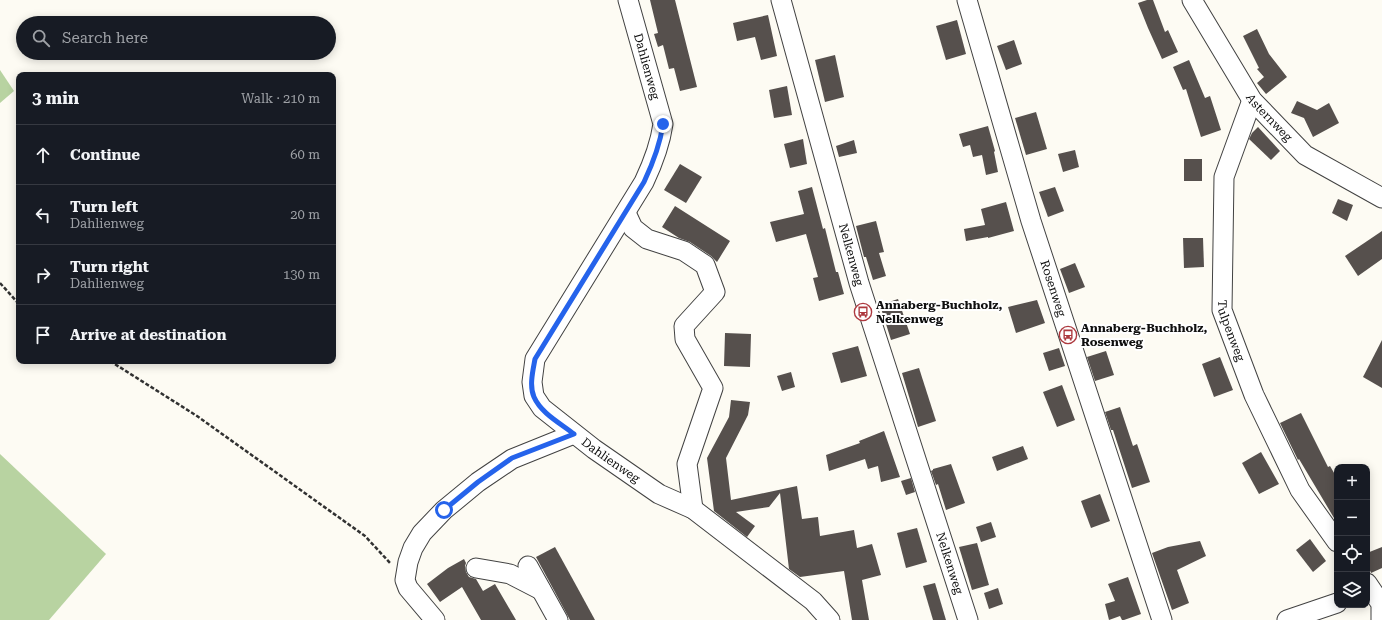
<!DOCTYPE html>
<html lang="en">
<head>
<meta charset="utf-8">
<style>
  :root { --surface:#171b24; --page:#20242c; --text:#f1f3f6; --muted:#9ea1a6; --line:#363941 }
  body { margin:0; font-family:"Roboto Serif",serif; background:var(--page); color:var(--text) }
  .controls { position:absolute; right:12px; bottom:12px; display:grid; overflow:hidden; border-radius:8px; box-shadow:0 2px 10px #0003 }
  .controls button { width:36px; height:36px; display:grid; place-items:center; padding:0; border:0; border-bottom:1px solid var(--line); background:var(--surface); color:var(--text); font:20px sans-serif }
  .stop { position:absolute; width:12px; height:12px; margin:-9px; border:3px solid #2563eb; border-radius:50%; background:#fff }
  .stop.end { background:#2563eb; border-color:#fff; box-shadow:0 1px 4px #0008 }
  .list { margin:0; padding:0; list-style:none }
  h2 { display:flex; justify-content:space-between; align-items:center; height:52px; margin:0; padding:0 16px; font-size:17px }
  h2 small { font-size:13px; font-weight:400; color:var(--muted) }
  .list li { display:grid; grid-template-columns:26px 1fr auto; gap:12px; align-items:center; box-sizing:border-box; height:60px; padding:0 16px; border-top:1px solid var(--line) }
  .list b { display:block; font-size:15px; white-space:nowrap }
  .list p { margin:0; font-size:13px; white-space:nowrap; color:var(--muted) }
  .list em { font-size:13px; font-style:normal; color:var(--muted) }
  .icon { flex:none; width:22px; height:22px; fill:none; stroke:currentColor; stroke-width:2; stroke-linecap:round; stroke-linejoin:round }
  .map { position:relative; flex:none; width:1382px; height:620px; overflow:hidden }
  .search { position:absolute; background:var(--surface); box-shadow:0 2px 10px #0003; left:16px; top:16px; width:320px; height:44px; display:flex; align-items:center; gap:10px; box-sizing:border-box; padding:0 14px; border-radius:22px; color:var(--muted); font-size:15px }
  .panel { position:absolute; background:var(--surface); box-shadow:0 2px 10px #0003; left:16px; top:72px; width:320px; height:292px; border-radius:8px }
  .map>svg:first-child { display:block }
</style>
</head>
<body>
<div class="map">
<svg width="1382" height="620" viewBox="0 0 1382 620">
  <rect width="100%" height="100%" fill="#fdfbf3"/>
  <!-- forest -->
  <g fill="#b8d3a1">
    <polygon points="0,70 14,91 0,103"/>
    <polygon points="0,454 106,554 49,620 0,620"/>
  </g>
  <!-- building -->
  <g fill="#56504d">
    <polygon points="650,0 675,0 697,87 680,91 674,68 669,69 663,45 658,47 654,34 658,33"/>
    <polygon points="1147,0 1153,0 1165,32 1168,30 1178,52 1162,59 1148,28 1138,3"/>
    <polygon points="768,15 777,56 761,60 755,37 737,41 733,23"/>
    <polygon points="957,20 966,54 946,60 936,26"/>
    <polygon points="1257,29 1269,54 1287,77 1266,94 1257,83 1264,77 1257,69 1259,68 1243,36"/>
    <polygon points="1014,40 1022,64 1006,70 997,46"/>
    <polygon points="835,55 844,97 825,102 815,60"/>
    <polygon points="1189,60 1205,98 1210,96 1221,130 1201,137 1186,89 1183,90 1173,67"/>
    <polygon points="787,86 792,115 774,118 769,90"/>
    <polygon points="1297,101 1317,110 1329,103 1339,123 1313,137 1304,118 1291,113"/>
    <polygon points="1036,112 1047,149 1026,155 1015,118"/>
    <polygon points="988,126 995,151 994,152 998,172 986,175 982,155 973,157 970,145 963,147 959,134"/>
    <polygon points="1258,127 1280,151 1271,160 1249,139 1252,133"/>
    <polygon points="803,139 807,164 790,168 784,144"/>
    <polygon points="854,140 857,153 839,157 836,146"/>
    <polygon points="1075,150 1079,167 1063,172 1058,154"/>
    <rect x="1184" y="159" width="18" height="22"/>
    <polygon points="680,164 702,177 686,203 664,190"/>
    <polygon points="812,187 823,229 825,228 836,272 838,272 844,294 819,301 813,278 818,277 806,234 776,242 770,222 804,214 798,191"/>
    <polygon points="1055,187 1064,211 1048,217 1039,192"/>
    <polygon points="1338,199 1353,205 1347,221 1332,213"/>
    <polygon points="1006,202 1014,231 988,238 988,237 966,241 964,229 985,225 981,209"/>
    <polygon points="675,206 730,241 717,262 711,256 690,242 679,238 662,227"/>
    <polygon points="876,221 884,252 879,253 886,276 873,280 866,257 864,257 856,226"/>
    <polygon points="1382,231 1382,259 1358,276 1345,256"/>
    <polygon points="1183,238 1203,238 1204,267 1184,268"/>
    <polygon points="1075,263 1085,287 1069,293 1060,269"/>
    <polygon points="898,299 910,334 891,340 880,305"/>
    <polygon points="1037,300 1045,323 1016,333 1008,307"/>
    <polygon points="725,333 751,334 750,367 724,366"/>
    <polygon points="1382,340 1382,388 1363,377"/>
    <polygon points="858,346 867,376 841,383 832,353"/>
    <polygon points="1059,348 1065,366 1049,371 1043,353"/>
    <polygon points="1106,351 1114,375 1095,381 1087,357"/>
    <polygon points="1220,357 1233,390 1214,397 1202,364"/>
    <polygon points="919,368 936,421 918,427 902,373"/>
    <polygon points="791,372 795,387 782,391 777,376"/>
    <polygon points="1062,385 1075,420 1057,427 1043,392"/>
    <polygon points="731,400 750,402 748,415 726,458 731,500 797,486 802,519 818,517 820,536 854,530 857,548 872,544 881,575 862,580 869,620 852,620 844,571 800,577 789,569 780,493 769,507 736,512 755,526 747,537 714,511 707,458 729,417"/>
    <polygon points="1120,407 1133,446 1137,444 1150,482 1132,488 1113,430 1111,430 1105,412"/>
    <polygon points="1301,413 1328,467 1330,466 1337,478 1337,523 1299,459 1298,460 1280,423"/>
    <polygon points="884,431 900,477 881,482 878,466 868,469 865,459 829,471 826,455 860,443 859,441"/>
    <polygon points="1023,446 1028,459 997,471 992,457"/>
    <polygon points="1261,452 1279,484 1259,494 1242,463"/>
    <polygon points="951,464 965,503 946,510 938,484 936,485 931,471 933,470 933,469"/>
    <polygon points="911,478 915,492 906,495 901,481"/>
    <polygon points="1100,494 1110,521 1091,528 1081,501"/>
    <polygon points="991,522 996,537 981,542 976,527"/>
    <polygon points="917,528 927,562 906,568 897,533"/>
    <polygon points="1310,539 1326,561 1313,572 1296,550"/>
    <polygon points="1200,541 1206,556 1177,570 1189,603 1172,610 1152,553 1168,547"/>
    <polygon points="977,543 989,585 972,590 959,547"/>
    <polygon points="555,547 577,587 595,620 570,620 536,557"/>
    <polygon points="1382,547 1382,568 1371,573 1367,563 1367,553"/>
    <polygon points="464,559 466,563 465,566 466,572 469,577 476,579 483,591 495,584 516,620 481,620 462,587 440,602 427,584 448,568"/>
    <polygon points="1128,577 1141,614 1124,620 1122,620 1120,616 1109,620 1105,604 1115,601 1108,584"/>
    <polygon points="935,583 946,620 933,620 923,586"/>
    <polygon points="998,588 1003,604 989,609 984,593"/>
  </g>
  <g fill="none" stroke-linecap="round" stroke-linejoin="round">
    <defs>
      <g id="minor">
        <path id="s1" d="M628,0L663,124C660,145 653,163 644,182L535,359L532,382L534,396L542,408L594,449L659,494L693,509L813,601L830,620"/>
        <path id="s2" d="M781,0L859,283L968,620"/>
        <path id="s3" d="M967,0L1031,221L1162,620"/>
        <path id="s4" d="M1192,0L1252,100L1305,155L1382,198"/>
        <path id="s5" d="M1252,100L1224,177L1222,310L1254,395L1300,490L1337,542"/>
        <polyline points="626,213 633,228 647,239 684,251 705,265 715,292 684,326 685,339 713,388 687,464 693,509"/>
        <polyline points="528,566 558,620"/>
        <polyline points="476,568 510,574 541,590"/>
        <polyline points="1367,583 1381,604 1381,620"/>
        <polyline points="435,620 408,588 405,580 408,562 413,548 422,533 444,510 478,482 512,459 574,434"/>
        <polyline points="1287,620 1337,603"/>
      </g>
    </defs>
    <!-- minor casing -->
    <use href="#minor" stroke="#424242" stroke-width="21"/>
    <!-- path -->
    <g stroke="#313131" stroke-width="2.5" stroke-dasharray="4 2" stroke-linecap="butt">
      <polyline points="0,283 19,304"/>
      <polyline points="110,361 197,416 365,536 391,564"/>
    </g>
    <!-- minor -->
    <use href="#minor" stroke="#fff" stroke-width="19"/>
  </g>
  <g fill="none" stroke-linecap="round" stroke-linejoin="round">
    <!-- route -->
    <path stroke="#2563eb" stroke-width="5" d="M444,510L478,482L512,458L574,434C560,423 541,413 534,397C529,386 533,370 535,359L644,182C653,163 660,145 663,124"/>
  </g>
  <!-- icons -->
  <defs>
    <symbol id="bus-ring" viewBox="-11 -11 22 22"><circle r="9.5" fill="#fff" stroke="#ad393f" stroke-width="1.5"/><path d="M-5-6H5V4H4V6H2V4H-2V6H-4V4H-5ZM-3.5-4V0h7V-4ZM-3.5 1.2v1.5H-2V1.2ZM2 1.2v1.5H3.5V1.2Z" fill="#ad393f"/></symbol>
  </defs>
  <g fill-rule="evenodd">
    <use href="#bus-ring" x="853" y="302" width="20" height="20"/>
    <use href="#bus-ring" x="1058" y="325" width="20" height="20"/>
  </g>
  <g text-anchor="middle" dominant-baseline="central" stroke-width="4" stroke-linejoin="round" paint-order="stroke">
    <!-- street labels -->
    <g font-size="12" fill="#0f0f0f" stroke="#fff">
      <text stroke="none"><textPath href="#s1" startOffset="69">Dahlienweg</textPath></text>
      <text stroke="none"><textPath href="#s4" startOffset="141">Asternweg</textPath></text>
      <text stroke="none"><textPath href="#s2" startOffset="264">Nelkenweg</textPath></text>
      <text stroke="none"><textPath href="#s3" startOffset="301">Rosenweg</textPath></text>
      <text stroke="none"><textPath href="#s5" startOffset="237">Tulpenweg</textPath></text>
      <text stroke="none"><textPath href="#s1" startOffset="536">Dahlienweg</textPath></text>
      <text stroke="none"><textPath href="#s2" startOffset="588">Nelkenweg</textPath></text>
    </g>
    <!-- poi labels -->
    <g font-size="12" font-weight="bold" fill="#0f0f0f" stroke="#fff" text-anchor="start">
      <text x="876" y="305">Annaberg-Buchholz,<tspan x="876" dy="14">Nelkenweg</tspan></text>
      <text x="1081" y="328">Annaberg-Buchholz,<tspan x="1081" dy="14">Rosenweg</tspan></text>
    </g>
  </g>
</svg>
<div class="controls">
<button>+</button>
<button>−</button>
<button><svg class="icon" aria-label="locate" viewBox="0 0 24 24"><circle cx="12" cy="12" r="6"/><path d="M12 2v4M12 18v4M2 12h4M18 12h4"/></svg></button>
<button><svg class="icon" aria-label="layers" viewBox="0 0 24 24"><path d="M12 4l9 5-9 5-9-5zM3 14l9 5 9-5"/></svg></button>
</div>
<div class="stop" style="left:444px;top:510px"></div>
<div class="stop end" style="left:663px;top:124px"></div>
<div class="search"><svg class="icon" aria-label="search" viewBox="0 0 24 24"><circle cx="10" cy="10" r="6"/><path d="M15 15l6 6"/></svg>Search here</div>
<section class="panel">
<h2>3 min<small>Walk · 210 m</small></h2>
<ul class="list">
<li><svg class="icon" aria-label="ahead" viewBox="0 0 24 24"><path d="M12 20V5M6 11l6-6 6 6"/></svg><div><b>Continue</b></div><em>60 m</em></li>
<li><svg class="icon" aria-label="left" viewBox="0 0 24 24"><path d="M17 20v-9H6M10 6l-5 5 5 5"/></svg><div><b>Turn left</b><p>Dahlienweg</p></div><em>20 m</em></li>
<li><svg class="icon" aria-label="right" viewBox="0 0 24 24"><path d="M7 20v-9h11M14 6l5 5-5 5"/></svg><div><b>Turn right</b><p>Dahlienweg</p></div><em>130 m</em></li>
<li><svg class="icon" aria-label="arrive" viewBox="0 0 24 24"><path d="M6 21V4h12l-3 4 3 4H6"/></svg><div><b>Arrive at destination</b></div></li>
</ul>
</section>
</div>
</body>
</html>
